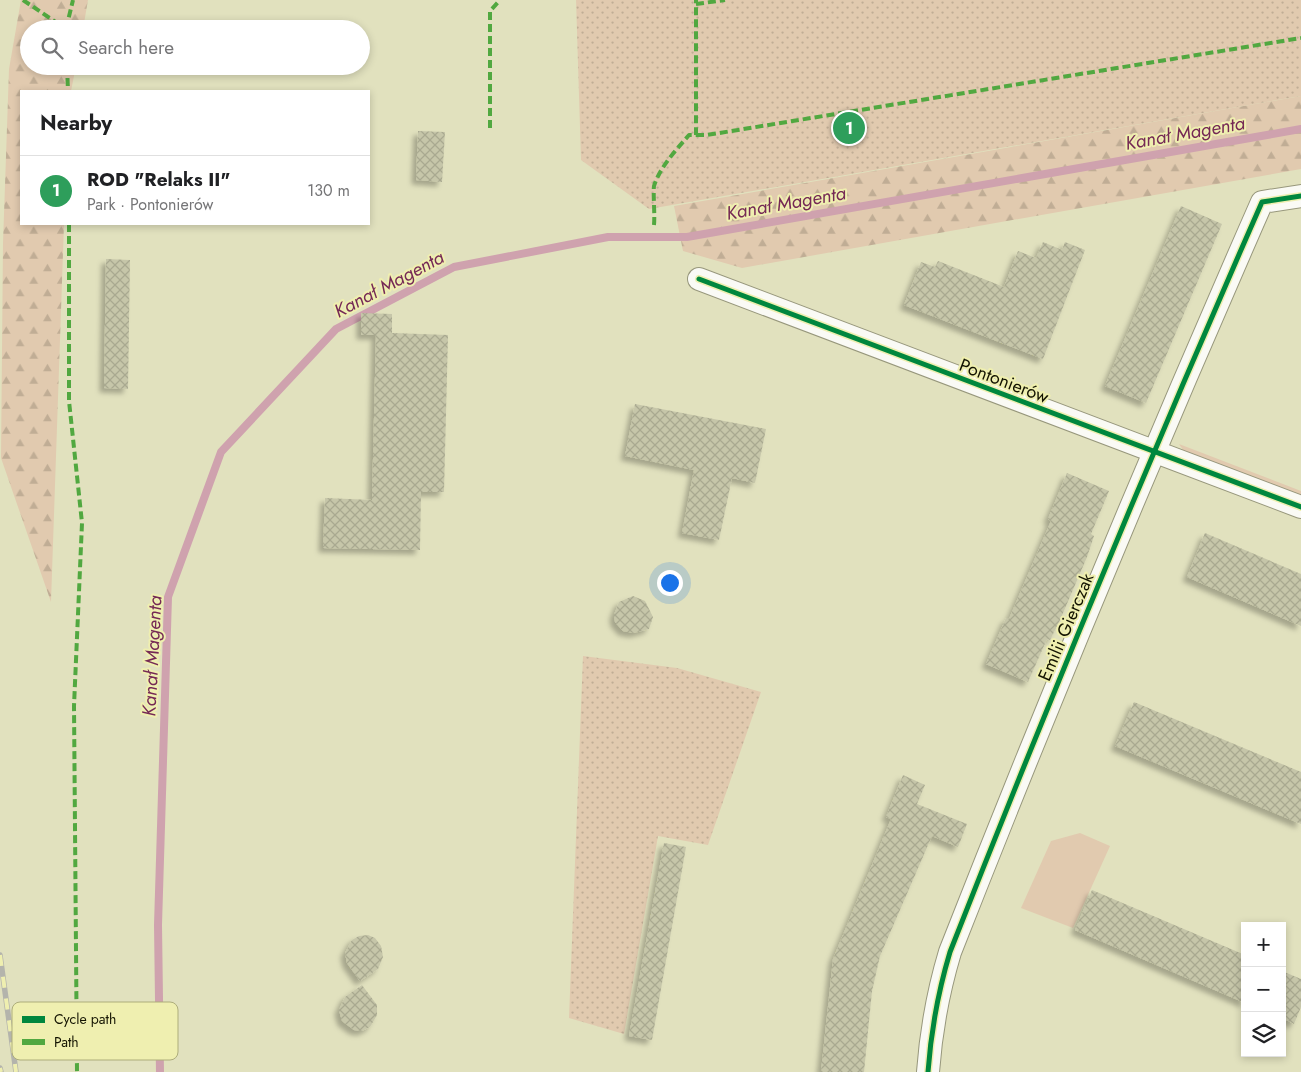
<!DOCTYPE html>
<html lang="en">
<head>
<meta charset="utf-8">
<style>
  :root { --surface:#fff; --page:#f6f6f6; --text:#202124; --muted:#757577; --line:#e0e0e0; --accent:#db2777 }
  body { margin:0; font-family:Jost,sans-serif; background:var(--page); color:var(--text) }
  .controls { position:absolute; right:15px; bottom:15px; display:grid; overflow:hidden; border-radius:0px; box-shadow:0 2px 8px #0003 }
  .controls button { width:45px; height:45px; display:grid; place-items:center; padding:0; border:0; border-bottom:1px solid var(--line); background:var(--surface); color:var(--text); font:25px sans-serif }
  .you { position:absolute; left:669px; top:582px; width:18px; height:18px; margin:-12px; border:4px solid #fff; border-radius:50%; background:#1a73e8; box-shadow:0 0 0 8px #1a73e833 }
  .badge { display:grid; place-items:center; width:32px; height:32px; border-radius:50%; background:var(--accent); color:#fff; font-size:16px; font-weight:700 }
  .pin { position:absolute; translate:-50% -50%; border:2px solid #fff; box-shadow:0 1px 5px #0006 }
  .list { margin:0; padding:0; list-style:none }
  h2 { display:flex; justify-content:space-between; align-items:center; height:65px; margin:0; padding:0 20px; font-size:21px }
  h2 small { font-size:16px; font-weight:400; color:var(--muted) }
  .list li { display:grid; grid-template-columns:32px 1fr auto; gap:15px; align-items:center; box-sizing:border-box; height:70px; padding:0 20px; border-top:1px solid var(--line) }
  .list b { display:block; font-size:19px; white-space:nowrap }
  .list p { margin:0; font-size:16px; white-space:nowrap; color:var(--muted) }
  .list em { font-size:16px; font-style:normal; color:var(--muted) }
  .icon { flex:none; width:28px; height:28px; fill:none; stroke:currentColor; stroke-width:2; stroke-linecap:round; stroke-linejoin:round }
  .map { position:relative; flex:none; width:1301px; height:1072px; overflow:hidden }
  .search { position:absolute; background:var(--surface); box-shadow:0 2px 8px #0003; left:20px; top:20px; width:350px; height:55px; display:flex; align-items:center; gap:12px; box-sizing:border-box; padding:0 18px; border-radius:28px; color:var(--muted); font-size:19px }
  .panel { position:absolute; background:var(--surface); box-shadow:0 2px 8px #0003; left:20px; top:90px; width:350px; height:135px; border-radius:0px }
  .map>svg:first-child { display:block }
</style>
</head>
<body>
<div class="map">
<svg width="1301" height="1072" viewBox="0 0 1301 1072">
  <defs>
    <pattern id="forest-firs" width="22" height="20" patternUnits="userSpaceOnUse" patternTransform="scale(1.25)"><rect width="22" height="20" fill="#e1caaf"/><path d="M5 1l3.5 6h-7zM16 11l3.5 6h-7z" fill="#c0ad95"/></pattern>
    <pattern id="garden-dots" width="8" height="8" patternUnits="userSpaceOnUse" patternTransform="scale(1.25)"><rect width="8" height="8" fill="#e1caaf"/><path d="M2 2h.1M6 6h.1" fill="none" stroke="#c0ad95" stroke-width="1.8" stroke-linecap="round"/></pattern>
    <pattern id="building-cross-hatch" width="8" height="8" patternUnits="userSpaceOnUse" patternTransform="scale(1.25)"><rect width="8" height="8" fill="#c6c6a9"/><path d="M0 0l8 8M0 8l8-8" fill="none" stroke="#a9a990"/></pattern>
    <filter id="shadow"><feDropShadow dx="-4.5" dy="4.5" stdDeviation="2.5" flood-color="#0004"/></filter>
  </defs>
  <rect width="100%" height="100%" fill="#e1e1be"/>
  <!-- green -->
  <g fill="#e1caaf">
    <polygon points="1179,444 1301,491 1301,498 1185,453"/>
    <polygon points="1080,833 1110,846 1073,928 1021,908 1051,841"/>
  </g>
  <!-- forest -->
  <g fill="url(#forest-firs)">
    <polygon points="21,0 88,0 83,29 29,29 29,66 76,66 71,91 21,91 21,224 64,224 51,602 1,458 3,243 9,69"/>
    <polygon points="1301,96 1301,169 742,268 683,251 674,206"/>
  </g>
  <!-- garden -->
  <g fill="url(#garden-dots)">
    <polygon points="576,0 1301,0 1301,96 649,209 581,160"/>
    <polygon points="583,656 677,668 761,692 708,845 658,836 624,1034 569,1018"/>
  </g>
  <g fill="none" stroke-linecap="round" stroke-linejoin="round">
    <!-- stream -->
    <polyline stroke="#cfa2ae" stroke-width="8" points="160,1072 158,925 168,597 221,452 336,329 454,267 608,237 687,237 1301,129"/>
  </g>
  <!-- building -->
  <g fill="url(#building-cross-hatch)" filter="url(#shadow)">
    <polygon points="418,131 445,132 442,182 416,180"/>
    <polygon points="1181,206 1222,224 1146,403 1105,386"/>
    <polygon points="1043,242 1062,250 1065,242 1085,250 1043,359 904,305 921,262 935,267 938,261 1004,287 1018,251 1036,258"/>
    <polygon points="106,259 130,260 128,389 104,388"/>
    <polygon points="361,313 392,314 392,333 448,335 444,492 421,492 420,550 323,548 325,498 372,500 376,335 361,335"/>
    <polygon points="635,404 766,429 755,483 732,478 719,540 682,533 694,470 625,456"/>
    <polygon points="1067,473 1109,491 1091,534 1094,536 1087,557 1060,620 1050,640 1047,639 1028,682 986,664 1006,618 1009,619 1051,521 1048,519"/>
    <polygon points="1205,533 1301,574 1301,626 1187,577"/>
    <polygon points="633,596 645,601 653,617 649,629 634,633 623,631 615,622 614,615 619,602"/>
    <polygon points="1134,702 1301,772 1301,824 1115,746"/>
    <polygon points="903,775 925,785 917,804 967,824 958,847 932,836 880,956 872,991 864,1072 821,1072 833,959 891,819 886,817"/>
    <polygon points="664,843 686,847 652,1040 629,1036"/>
    <polygon points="1092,890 1245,955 1245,1003 1075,930"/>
    <polygon points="368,935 375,938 381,946 383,957 378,969 360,981 347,963 345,953 352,940 359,936"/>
    <polygon points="1282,971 1301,979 1301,1007 1294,1024 1282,1018"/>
    <polygon points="362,985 377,1005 377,1015 370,1027 362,1031 354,1030 342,1021 339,1010 345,997"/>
  </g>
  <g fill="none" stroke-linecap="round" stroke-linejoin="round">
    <defs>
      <g id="minor">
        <polyline points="699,279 1301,507"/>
        <path d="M928,1072C931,1031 938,992 950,952C1049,700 1153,450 1262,202L1301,196"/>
      </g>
    </defs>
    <!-- minor casing -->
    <use href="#minor" stroke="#97977c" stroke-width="24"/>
    <!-- minor -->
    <use href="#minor" stroke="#fafaf5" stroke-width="22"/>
    <defs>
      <g id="rail">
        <polyline points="0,955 16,1072"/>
        <polyline points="0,1068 1,1072"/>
      </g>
    </defs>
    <!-- rail casing -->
    <use href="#rail" stroke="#b4b4ac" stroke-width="5.5"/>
    <!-- rail -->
    <use href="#rail" stroke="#efefb0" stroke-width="4" stroke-dasharray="11" stroke-linecap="butt"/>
    <!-- quiet -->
    <g stroke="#51a840" stroke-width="4" stroke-dasharray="8 4" stroke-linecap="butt">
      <polyline points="23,0 66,29"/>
      <polyline points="696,4 725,0"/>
      <polyline points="66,29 73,0"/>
      <polyline points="67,66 68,91"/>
      <polyline points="490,128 490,11 500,0"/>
      <polyline points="696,135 707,135 1301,38"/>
      <polyline points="69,224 69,401 82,523 74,706 77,1072"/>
      <path d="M654,225C655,215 653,193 654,186C660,167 676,150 689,135H696V0"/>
    </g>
    <defs>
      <g id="cycleway">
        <polyline points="699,279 1301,507"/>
        <path d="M928,1072C931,1031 938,992 950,952C1049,700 1153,450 1262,202L1301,196"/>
      </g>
    </defs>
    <!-- cycleway casing -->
    <use href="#cycleway" stroke="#efefb0" stroke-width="8"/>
    <!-- cycleway -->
    <use href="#cycleway" stroke="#00873e" stroke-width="5"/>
  </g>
  <g text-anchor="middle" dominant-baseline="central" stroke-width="4" stroke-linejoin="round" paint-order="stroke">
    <!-- street labels -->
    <g font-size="18" fill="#131300" stroke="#efefb0">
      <text transform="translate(1004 381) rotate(21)">Pontonierów</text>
      <text transform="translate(1066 627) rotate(-67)">Emilii Gierczak</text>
    </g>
    <!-- water labels -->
    <g font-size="19" font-style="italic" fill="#752955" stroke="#efefb0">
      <text transform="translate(1185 133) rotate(-10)">Kanał Magenta</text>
      <text transform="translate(786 203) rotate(-10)">Kanał Magenta</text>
      <text transform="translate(389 284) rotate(-28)">Kanał Magenta</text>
      <text transform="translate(152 656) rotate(-87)">Kanał Magenta</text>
    </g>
  </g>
  <!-- legend -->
  <rect x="12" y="1002" width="166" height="58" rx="8" fill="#efefb0" stroke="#adad7b" stroke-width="1"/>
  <rect x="22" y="1016" width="23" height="7" fill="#00873e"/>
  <rect x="22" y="1039" width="23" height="6" fill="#51a840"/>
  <g font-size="14" fill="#131300">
    <text x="54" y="1024">Cycle path</text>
    <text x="54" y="1047">Path</text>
  </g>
</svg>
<div class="controls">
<button>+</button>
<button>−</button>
<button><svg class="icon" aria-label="layers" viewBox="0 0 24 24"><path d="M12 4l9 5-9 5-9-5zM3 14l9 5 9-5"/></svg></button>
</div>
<div class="you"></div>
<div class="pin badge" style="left:849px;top:128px;background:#2e9e5b">1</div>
<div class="search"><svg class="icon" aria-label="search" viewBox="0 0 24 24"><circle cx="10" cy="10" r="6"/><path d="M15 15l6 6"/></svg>Search here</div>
<section class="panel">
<h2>Nearby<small></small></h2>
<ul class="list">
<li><span class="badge" style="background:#2e9e5b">1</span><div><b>ROD &quot;Relaks II&quot;</b><p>Park · Pontonierów</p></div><em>130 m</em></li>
</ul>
</section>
</div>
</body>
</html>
